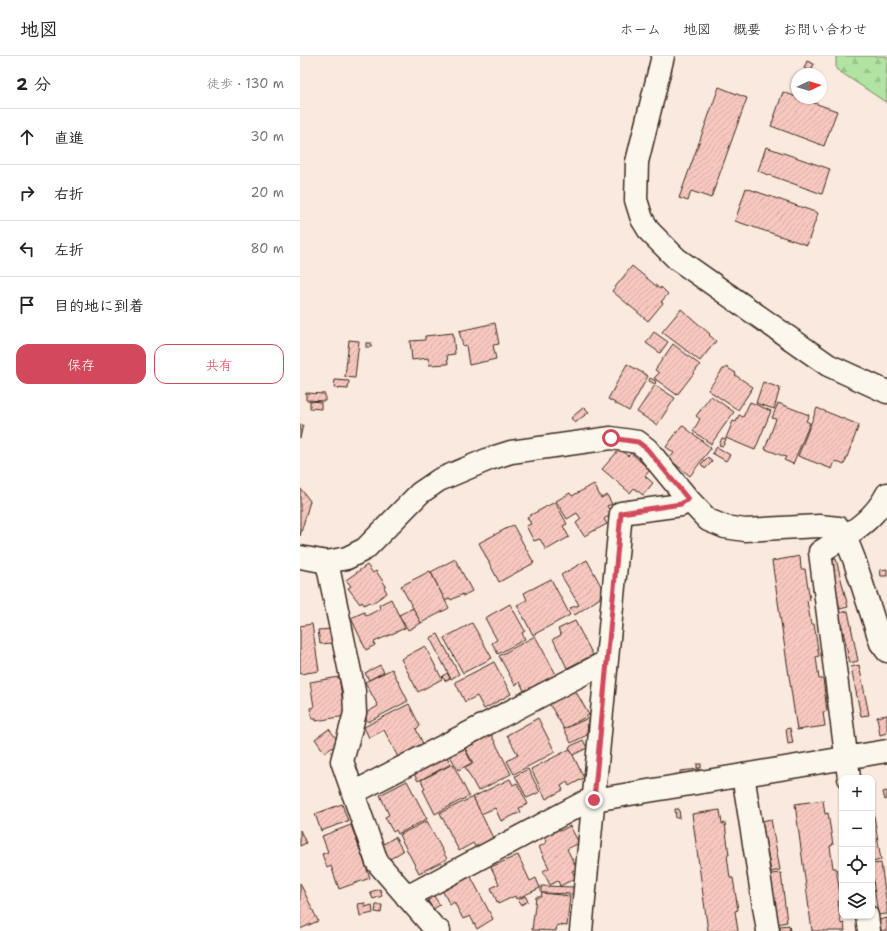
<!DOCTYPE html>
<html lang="ja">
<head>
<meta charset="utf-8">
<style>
  :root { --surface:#fff; --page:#f6f6f6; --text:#222; --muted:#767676; --line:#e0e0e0; --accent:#d1495b }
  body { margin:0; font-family:"Shantell Sans","Klee One",sans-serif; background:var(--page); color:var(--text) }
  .controls { position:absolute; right:12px; bottom:12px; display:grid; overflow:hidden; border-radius:8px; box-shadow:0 1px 3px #0004 }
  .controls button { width:36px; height:36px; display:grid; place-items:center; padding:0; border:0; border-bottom:1px solid var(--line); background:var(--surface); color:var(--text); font:20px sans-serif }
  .compass { position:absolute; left:491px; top:12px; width:36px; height:36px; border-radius:50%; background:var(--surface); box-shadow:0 1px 3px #0004; rotate:86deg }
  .stop { position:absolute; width:12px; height:12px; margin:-9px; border:3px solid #d1495b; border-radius:50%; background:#fff }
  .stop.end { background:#d1495b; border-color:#fff; box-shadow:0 1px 4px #0008 }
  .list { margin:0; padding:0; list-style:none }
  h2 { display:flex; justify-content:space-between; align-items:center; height:52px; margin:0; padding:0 16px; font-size:17px }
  h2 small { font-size:13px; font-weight:400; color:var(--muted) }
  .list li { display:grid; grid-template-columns:26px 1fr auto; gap:12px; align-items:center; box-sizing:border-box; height:56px; padding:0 16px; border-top:1px solid var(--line) }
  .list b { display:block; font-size:15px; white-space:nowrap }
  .list em { font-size:13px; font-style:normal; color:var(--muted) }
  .actions { display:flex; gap:8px; padding:12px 16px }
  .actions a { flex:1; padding:9px 0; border:1px solid var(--accent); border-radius:12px; text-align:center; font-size:14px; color:var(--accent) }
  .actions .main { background:var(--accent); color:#fff }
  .icon { flex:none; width:22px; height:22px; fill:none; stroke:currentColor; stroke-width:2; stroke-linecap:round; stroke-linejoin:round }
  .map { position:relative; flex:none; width:587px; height:875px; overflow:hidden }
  header { display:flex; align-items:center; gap:24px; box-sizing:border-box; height:56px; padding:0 20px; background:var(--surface); border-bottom:1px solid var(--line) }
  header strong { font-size:19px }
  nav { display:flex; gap:22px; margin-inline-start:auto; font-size:14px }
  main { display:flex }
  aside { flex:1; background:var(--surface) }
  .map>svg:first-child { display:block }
</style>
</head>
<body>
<header>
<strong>地図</strong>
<nav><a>ホーム</a><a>地図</a><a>概要</a><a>お問い合わせ</a></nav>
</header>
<main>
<aside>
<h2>2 分<small>徒歩 · 130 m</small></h2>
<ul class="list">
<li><svg class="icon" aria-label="ahead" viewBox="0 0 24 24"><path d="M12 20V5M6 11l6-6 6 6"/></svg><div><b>直進</b></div><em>30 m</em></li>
<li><svg class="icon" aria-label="right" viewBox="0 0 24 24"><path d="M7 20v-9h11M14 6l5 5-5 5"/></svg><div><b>右折</b></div><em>20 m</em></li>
<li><svg class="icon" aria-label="left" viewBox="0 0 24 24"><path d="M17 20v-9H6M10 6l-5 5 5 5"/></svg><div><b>左折</b></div><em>80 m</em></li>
<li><svg class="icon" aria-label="arrive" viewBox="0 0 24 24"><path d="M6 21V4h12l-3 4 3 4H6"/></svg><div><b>目的地に到着</b></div></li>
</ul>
<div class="actions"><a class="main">保存</a><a>共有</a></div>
</aside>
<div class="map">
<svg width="587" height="875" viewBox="0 0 587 875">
  <defs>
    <pattern id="forest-firs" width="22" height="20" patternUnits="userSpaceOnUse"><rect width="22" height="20" fill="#b1e3a3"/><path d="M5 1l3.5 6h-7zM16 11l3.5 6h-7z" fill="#99c38c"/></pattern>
    <pattern id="building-hatch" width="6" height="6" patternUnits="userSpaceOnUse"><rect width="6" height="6" fill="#f7c8bf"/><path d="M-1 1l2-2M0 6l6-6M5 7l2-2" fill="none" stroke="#d5aca4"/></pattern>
  </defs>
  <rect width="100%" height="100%" fill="#fae9de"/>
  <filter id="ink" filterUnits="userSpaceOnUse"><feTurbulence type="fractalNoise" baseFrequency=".025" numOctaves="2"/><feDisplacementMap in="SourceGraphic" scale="8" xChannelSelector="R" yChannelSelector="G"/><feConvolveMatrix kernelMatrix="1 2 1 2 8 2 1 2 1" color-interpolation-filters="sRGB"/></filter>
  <g filter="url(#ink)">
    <!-- forest -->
    <polygon fill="url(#forest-firs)" stroke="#768660" points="536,0 587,0 587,47 536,13"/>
    <!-- building -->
    <g fill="url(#building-hatch)" stroke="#3b2a1e">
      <polygon points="507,5 514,8 511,15 504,12"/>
      <polygon points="419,31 447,42 411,142 391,135 388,145 379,142"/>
      <polygon points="483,36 497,41 497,42 500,42 537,55 524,90 471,70"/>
      <polygon points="466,91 530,113 522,138 458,115"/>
      <polygon points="446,132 518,157 507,189 435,165"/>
      <polygon points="332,210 360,233 361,231 368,238 361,246 363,247 348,265 312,235"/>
      <polygon points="381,253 410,278 409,279 416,285 400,305 362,276"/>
      <polygon points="195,267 199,288 193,289 196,303 169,309 166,289 163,290 159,275"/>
      <polygon points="354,276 368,286 360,297 346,287"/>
      <polygon points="153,277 155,298 147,299 148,308 129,309 128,302 112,304 110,285 125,284 125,280"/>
      <polygon points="49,284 59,285 55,322 45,321"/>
      <rect x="66" y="287" width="5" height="4"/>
      <polygon points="373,288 400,309 377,339 354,322 359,317 355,314"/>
      <polygon points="327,308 348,320 329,355 308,343"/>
      <polygon points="426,311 436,317 435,319 453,331 438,354 408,334 423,313 425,313"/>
      <polygon points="350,322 356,325 355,328 349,325"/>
      <polygon points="35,324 49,325 48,333 34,332"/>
      <polygon points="463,326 480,332 474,353 456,347"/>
      <polygon points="355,329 375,342 357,369 337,356"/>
      <polygon points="6,337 25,338 25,345 6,344"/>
      <polygon points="411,340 434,356 411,388 393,375 400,363 396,360"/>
      <polygon points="10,345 21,346 21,353 10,352"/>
      <polygon points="450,346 471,355 455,394 426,382 433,365 436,366 439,359 443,361"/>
      <polygon points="478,347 509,359 506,365 510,367 493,408 484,404 486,401 465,393 476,363 472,362"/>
      <polygon points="284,351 289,356 275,367 271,362"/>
      <polygon points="517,352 559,369 544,409 535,405 532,413 498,400"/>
      <polygon points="0,368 3,369 0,382"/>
      <polygon points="382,369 411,392 390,420 369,403 374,397 366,391"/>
      <polygon points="422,382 426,383 423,390 419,389"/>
      <polygon points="417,391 430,399 426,405 412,397"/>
      <polygon points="320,393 328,400 331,397 350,414 345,420 353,427 343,439 334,432 330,437 302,413"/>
      <polygon points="408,401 412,406 405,413 401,408"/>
      <polygon points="294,428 301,442 307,439 312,448 307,450 312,458 304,463 307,468 284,480 276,467 281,463 277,457 267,463 256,445 270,437 272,440"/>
      <polygon points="0,432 10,445 0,480"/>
      <polygon points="255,446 267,468 263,470 269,481 246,494 240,483 234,485 226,470 231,468 227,461"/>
      <polygon points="213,469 234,507 199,526 179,487"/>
      <polygon points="500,500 501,513 505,513 510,544 507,545 511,568 514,568 519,600 516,601 519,623 523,623 527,655 523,656 525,670 497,674 472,505"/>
      <polygon points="155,503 172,535 163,540 163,538 151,544 150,542 145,545 131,516"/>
      <polygon points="536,503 548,551 540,553 528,504"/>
      <polygon points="287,504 301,530 300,542 275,559 270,552 279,549 261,519"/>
      <polygon points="67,509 73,517 76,515 86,530 84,531 87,537 71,548 69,546 64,549 62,546 60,548 48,532 51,530 46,524"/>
      <polygon points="587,513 587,520 581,520 580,514"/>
      <polygon points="130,515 149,552 121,567 101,530"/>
      <polygon points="251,523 270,559 233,579 217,549 227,544 224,537"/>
      <polygon points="91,543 105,572 74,586 75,589 66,594 51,562 64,556 66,560 80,553 79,549"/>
      <polygon points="210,548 225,575 222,577 225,583 198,598 192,587 197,584 185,562"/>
      <polygon points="113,552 121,567 108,574 99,559"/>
      <polygon points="548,555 558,605 550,607 539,557"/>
      <polygon points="275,565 293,599 267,612 253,583 261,579 258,573"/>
      <polygon points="172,567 192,602 163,617 144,582"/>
      <polygon points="12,568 19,615 0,618 0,570"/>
      <polygon points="32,573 33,587 20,588 18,574"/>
      <polygon points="138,578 159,618 151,623 130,582"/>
      <polygon points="235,580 257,620 225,637 220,626 215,629 199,600"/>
      <polygon points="125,590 142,623 118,636 101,603"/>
      <polygon points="194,606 211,638 184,653 177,640 165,646 155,626"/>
      <polygon points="80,609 84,616 69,624 65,617"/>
      <polygon points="559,609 569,659 561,660 551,611"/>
      <polygon points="92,613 108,645 68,666 64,658 78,650 65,626"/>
      <polygon points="147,617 150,622 146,625 142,621"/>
      <polygon points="39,621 45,660 16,665 16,663 12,663 10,652 14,651 10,626"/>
      <polygon points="275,634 289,659 264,673 249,647"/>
      <polygon points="109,648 120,670 116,673 125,692 100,705 84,674 69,682 64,671"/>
      <polygon points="587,659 587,677 580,679 577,661"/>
      <polygon points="238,662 255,696 214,718 207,705 218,699 207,679"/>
      <polygon points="288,662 287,679 271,687 264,673"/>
      <polygon points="490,672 493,687 488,688 486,673"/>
      <polygon points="29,673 39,686 25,697 15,683"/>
      <polygon points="191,678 211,718 178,735 165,711 173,707 165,692"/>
      <polygon points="283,684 287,692 273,699 269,691"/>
      <polygon points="164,692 172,707 158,714 150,700"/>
      <polygon points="270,693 284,722 269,730 267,726 261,730 263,734 246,743 231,713"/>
      <polygon points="147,701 151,708 118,725 114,718"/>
      <polygon points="153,708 169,740 135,758 123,734 125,733 121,724"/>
      <rect x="397" y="708" width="4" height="4"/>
      <polygon points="228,713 240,736 227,742 215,720"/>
      <polygon points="399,713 399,717 380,718 380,715"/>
      <polygon points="210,723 213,729 217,727 228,748 219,752 221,756 201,765 195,752 181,758 173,741"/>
      <polygon points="107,725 127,763 98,778 96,774 93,776 85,761 89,759 80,739"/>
      <polygon points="587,735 587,743 585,744 583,736"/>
      <polygon points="173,741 194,784 176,792 173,787 159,795 140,757"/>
      <polygon points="523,744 525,758 528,757 533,789 530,790 533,812 536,812 541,845 538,845 541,868 544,867 545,875 512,875 495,748"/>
      <polygon points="42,748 48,765 21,775 15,758"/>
      <polygon points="375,753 379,753 380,762 376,762"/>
      <polygon points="572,753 573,753 581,804 572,806"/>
      <polygon points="420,754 422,768 425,767 429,799 427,799 430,822 433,822 438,854 435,855 438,875 408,875 392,758"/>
      <polygon points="471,763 480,814 471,816 462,765"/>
      <polygon points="127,765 147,803 119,817 99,779"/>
      <polygon points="51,769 70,822 39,833 31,810 27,812 22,798 28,796 22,780"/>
      <polygon points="258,770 260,775 270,770 279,787 267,793 277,813 272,815 276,822 260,830 258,825 250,829 243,815 249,812 239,791 247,786 243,779"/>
      <polygon points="0,774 6,787 0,790"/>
      <polygon points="95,781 103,795 90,803 82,789"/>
      <polygon points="218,799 230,825 236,822 240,832 216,843 215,840 198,848 191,832 199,828 191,811"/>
      <polygon points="581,807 587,850 587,858 578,859 572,817 572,808"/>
      <polygon points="481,817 487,866 477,868 470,818"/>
      <polygon points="170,819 193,863 177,873 170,860 163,863 154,846 150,849 142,834"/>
      <polygon points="0,827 18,865 0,873"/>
      <polygon points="241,830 275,831 275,838 241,837"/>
      <polygon points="80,833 82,840 73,843 70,836"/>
      <polygon points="242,837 270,840 267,870 257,869 256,875 232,874 236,841 241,841"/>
      <polygon points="134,840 140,849 133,853 128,845"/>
      <polygon points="225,840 228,845 221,849 218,844"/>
      <polygon points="65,847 65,851 72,849 73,857 60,860 58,848"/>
      <polygon points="76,849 82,849 81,857 75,856"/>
      <polygon points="587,862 587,875 581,875 579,864"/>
      <polygon points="489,869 490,875 480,875 480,870"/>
    </g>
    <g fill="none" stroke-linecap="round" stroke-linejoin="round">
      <defs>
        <g id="street">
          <polyline points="363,0 337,106 336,144 342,163 350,176 377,203 528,309 587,336"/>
          <polyline points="0,501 27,506 47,502 65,493 120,437 139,424 189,403 211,396 311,382 338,386 347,393 388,443 408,464 425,471 445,474 519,470 539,472 545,480 554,503 581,587 587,595"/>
          <polyline points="27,506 54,635 55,657 45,694 42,705 77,806 136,874 139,875"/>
          <polyline points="443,719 468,875"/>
          <path d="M549,722L520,496C546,480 573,466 587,438"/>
          <polyline points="53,737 300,609 306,612"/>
          <polyline points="107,841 285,746 294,744 587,695"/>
          <polyline points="567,860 569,875"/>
          <polyline points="281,875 321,457 381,449 388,443"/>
        </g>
      </defs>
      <!-- street casing -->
      <use href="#street" stroke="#3b2a1e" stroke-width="25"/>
      <!-- street -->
      <use href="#street" stroke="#fbf7ec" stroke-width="22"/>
    </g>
  </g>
  <g fill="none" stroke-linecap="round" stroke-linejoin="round" filter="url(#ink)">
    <!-- route -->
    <polyline stroke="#d1495b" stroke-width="5" points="294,744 321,457 381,448 388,443 347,393 338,386 311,382"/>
  </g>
</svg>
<div class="controls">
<button>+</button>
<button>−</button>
<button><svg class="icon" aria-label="locate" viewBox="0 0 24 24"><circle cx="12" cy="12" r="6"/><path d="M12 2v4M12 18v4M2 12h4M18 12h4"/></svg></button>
<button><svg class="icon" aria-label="layers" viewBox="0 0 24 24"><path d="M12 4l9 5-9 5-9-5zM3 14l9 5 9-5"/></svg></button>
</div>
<svg class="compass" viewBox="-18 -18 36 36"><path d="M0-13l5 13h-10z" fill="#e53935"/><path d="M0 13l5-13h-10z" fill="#767676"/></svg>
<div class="stop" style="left:311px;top:382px"></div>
<div class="stop end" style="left:294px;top:744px"></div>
</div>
</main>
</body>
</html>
